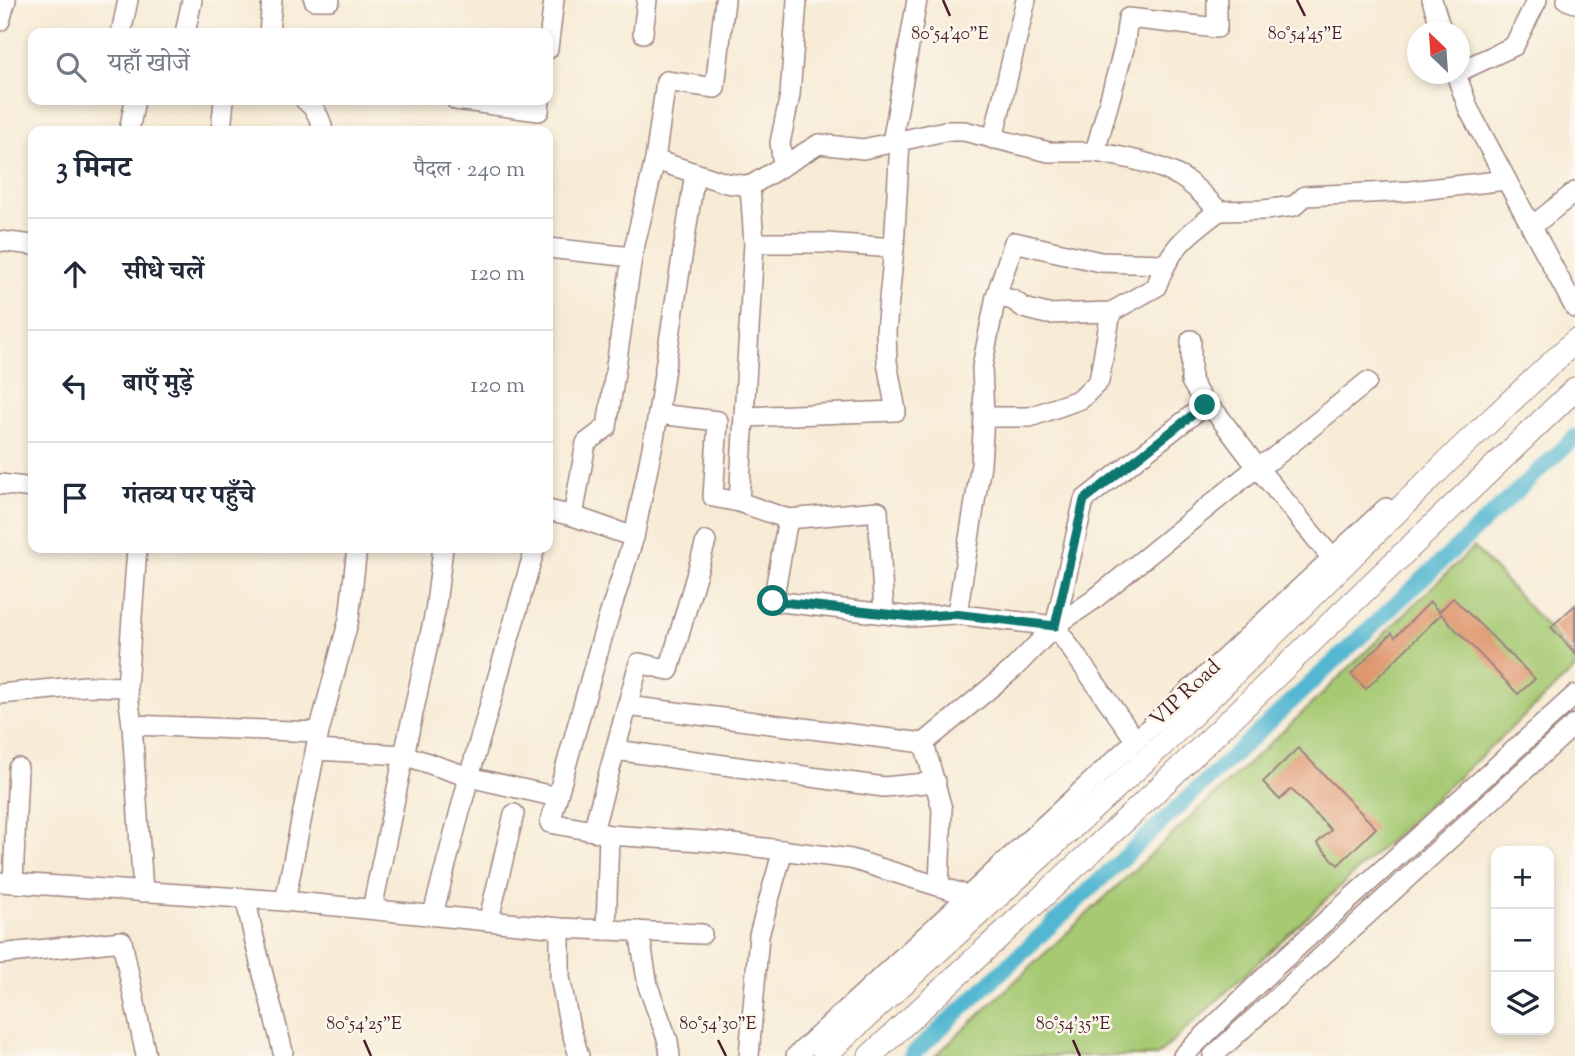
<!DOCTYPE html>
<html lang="hi">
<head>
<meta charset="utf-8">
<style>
  :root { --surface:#fff; --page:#f6f6f7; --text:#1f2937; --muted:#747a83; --line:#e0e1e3 }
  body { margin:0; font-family:"Sorts Mill Goudy","Noto Serif Devanagari",serif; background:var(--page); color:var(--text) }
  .controls { position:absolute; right:21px; bottom:21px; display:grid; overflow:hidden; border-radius:14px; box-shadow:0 4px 10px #0003 }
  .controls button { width:63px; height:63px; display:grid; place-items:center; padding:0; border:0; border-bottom:2px solid var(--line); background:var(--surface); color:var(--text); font:35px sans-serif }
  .compass { position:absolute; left:1407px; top:21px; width:63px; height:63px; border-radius:50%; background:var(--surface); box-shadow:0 4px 10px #0003; rotate:335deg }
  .stop { position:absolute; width:21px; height:21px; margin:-16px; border:5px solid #0f766e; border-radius:50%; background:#fff }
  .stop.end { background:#0f766e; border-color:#fff; box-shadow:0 2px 7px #0008 }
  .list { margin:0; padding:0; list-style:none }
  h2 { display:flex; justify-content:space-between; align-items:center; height:91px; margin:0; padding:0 28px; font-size:30px }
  h2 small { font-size:23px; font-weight:400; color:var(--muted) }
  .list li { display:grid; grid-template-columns:46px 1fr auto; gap:21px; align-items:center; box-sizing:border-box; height:112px; padding:0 28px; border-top:2px solid var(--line) }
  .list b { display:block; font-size:26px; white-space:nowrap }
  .list em { font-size:23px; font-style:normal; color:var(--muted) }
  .icon { flex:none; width:38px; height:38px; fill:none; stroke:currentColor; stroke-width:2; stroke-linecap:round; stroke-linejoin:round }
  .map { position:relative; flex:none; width:1575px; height:1056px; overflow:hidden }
  .search { position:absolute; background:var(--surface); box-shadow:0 4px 10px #0003; left:28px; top:28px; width:525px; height:77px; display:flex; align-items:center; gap:18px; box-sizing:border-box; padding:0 24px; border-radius:14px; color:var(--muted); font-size:26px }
  .panel { position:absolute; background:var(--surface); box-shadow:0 4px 10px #0003; left:28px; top:126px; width:525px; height:427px; border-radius:14px }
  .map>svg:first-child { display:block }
</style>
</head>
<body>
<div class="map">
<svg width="1575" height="1056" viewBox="0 0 1575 1056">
  <rect width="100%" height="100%" fill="#fbf7ec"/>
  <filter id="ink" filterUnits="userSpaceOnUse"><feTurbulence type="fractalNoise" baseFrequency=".0143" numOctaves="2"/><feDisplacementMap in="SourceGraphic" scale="14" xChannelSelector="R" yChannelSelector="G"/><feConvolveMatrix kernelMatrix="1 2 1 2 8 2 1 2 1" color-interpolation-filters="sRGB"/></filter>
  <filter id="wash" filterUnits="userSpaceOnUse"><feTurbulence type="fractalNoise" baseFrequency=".00686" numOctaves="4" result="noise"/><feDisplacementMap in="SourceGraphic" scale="28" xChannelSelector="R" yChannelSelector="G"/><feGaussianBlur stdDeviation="1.57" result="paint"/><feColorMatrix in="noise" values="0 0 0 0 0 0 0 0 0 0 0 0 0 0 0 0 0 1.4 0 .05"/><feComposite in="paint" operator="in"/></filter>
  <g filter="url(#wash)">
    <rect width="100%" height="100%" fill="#f7ebd6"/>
    <!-- green -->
    <polygon fill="#a6c972" stroke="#78744e" stroke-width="2" points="1474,547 1575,658 1575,669 1157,1056 935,1056 1297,718"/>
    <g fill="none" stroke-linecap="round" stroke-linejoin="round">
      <!-- canal -->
      <polyline stroke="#52b7d1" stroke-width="16" points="911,1056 1575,437"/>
    </g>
    <g id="blocks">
      <!-- building -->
      <g fill="#df956d">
        <polygon points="1453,598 1535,679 1518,694 1441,614 1366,689 1351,674 1392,633 1395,637 1430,602 1439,612"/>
        <polygon points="1575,605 1575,653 1551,627"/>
        <polygon points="1298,748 1376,828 1338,865 1317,843 1331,830 1291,789 1280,800 1263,782"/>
      </g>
    </g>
  </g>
  <g filter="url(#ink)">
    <use href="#blocks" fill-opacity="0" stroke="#a08580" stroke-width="2"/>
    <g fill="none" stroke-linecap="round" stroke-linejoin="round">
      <defs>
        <g id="minor">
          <polyline points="314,0 330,0"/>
          <polyline points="1432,0 1442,32"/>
          <polyline points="1567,0 1575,3"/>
          <polyline points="0,21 6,0"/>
          <polyline points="121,33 128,0"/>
          <polyline points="185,33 192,0"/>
          <polyline points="269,33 272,0"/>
          <polyline points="643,33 647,0"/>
          <polyline points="548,49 554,0"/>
          <polyline points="1460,71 1514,46 1537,0"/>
          <polyline points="1456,74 1469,110 1575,308"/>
          <path d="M305,100C315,108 321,119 323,131"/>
          <polyline points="456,100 539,111 540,100"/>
          <polyline points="129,131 135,100"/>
          <polyline points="221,131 224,100"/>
          <polyline points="993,139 1026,0"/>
          <polyline points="892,143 917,0"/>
          <path d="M1095,152C1124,157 1156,163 1181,177C1196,186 1207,199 1219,211L1264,210L1294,206L1305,196L1411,191L1506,180"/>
          <polyline points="655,160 666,81 715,88 725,0"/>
          <polyline points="783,165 780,143 790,95 797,0"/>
          <polyline points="750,186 754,243 826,243 894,248 900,141"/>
          <polyline points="1531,227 1575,192"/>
          <polyline points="0,241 33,245"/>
          <polyline points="754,243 739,502 788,519 878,511 884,613"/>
          <polyline points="548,248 632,257 655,160 726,183 750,186 819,144 863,149 945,131 964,131 1049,152 1095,152 1124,48 1128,18 1217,28 1217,0"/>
          <path d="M996,296L1013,300L1024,308L1047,314L1111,312L1156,287C1170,248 1186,235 1219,211"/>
          <polyline points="1191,340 1191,381 1205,405 1217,414 1257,467 1332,558"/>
          <polyline points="658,414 718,421 713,497 739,502"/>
          <polyline points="744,417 896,411 887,362 886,331 894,248"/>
          <polyline points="984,417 1030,417 1081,399 1099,381 1111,312"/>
          <polyline points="0,484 33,488"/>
          <polyline points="548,510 573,516 586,443 607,427 632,257"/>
          <polyline points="573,516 634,537 655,433 695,173"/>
          <polyline points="788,519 773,601 912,617 954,614 1055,626 1136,741"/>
          <polyline points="957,614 981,464 984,417 982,367 996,296 1014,242 1100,262 1164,264"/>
          <polyline points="1055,626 1084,500 1205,405"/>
          <polyline points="127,687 137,548"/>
          <polyline points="0,694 85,686 127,687 132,725 143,892"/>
          <polyline points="627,706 924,743 1013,669 1055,626 1092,601 1257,467 1272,459 1367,382"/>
          <polyline points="132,725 319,732"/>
          <polyline points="924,743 942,809 939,886"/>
          <polyline points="316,750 404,755 435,612 443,548"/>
          <polyline points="615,750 884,787 936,782"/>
          <polyline points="593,831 550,823 602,638 634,537"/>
          <polyline points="609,835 593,831 639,663 669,670 706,541"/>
          <polyline points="0,882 285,901 560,928 606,930 609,835 717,842 851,859 970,896"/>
          <polyline points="13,883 18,768"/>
          <path d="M246,899C255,951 271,1001 283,1052"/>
          <polyline points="285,901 319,732 349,619 357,548"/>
          <polyline points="372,909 404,755 469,777 557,797"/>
          <polyline points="433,914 469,777 535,548"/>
          <polyline points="489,919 514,814"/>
          <polyline points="560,928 560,977 569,1023 579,1056"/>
          <polyline points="606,930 702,934"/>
          <polyline points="639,931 648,986 668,1041 670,1056"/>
          <polyline points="0,954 122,941 146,1056"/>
          <polyline points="749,1056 759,935 783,850"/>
          <polyline points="796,1056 1386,508"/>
          <polyline points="1183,1056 1274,968 1575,695"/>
          <polyline points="1213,1056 1575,724"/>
        </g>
        <g id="major">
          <polyline points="824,1056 1161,746 1461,448 1575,341"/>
          <polyline points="870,1056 1133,813 1575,389"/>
        </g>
      </defs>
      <!-- minor casing -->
      <use href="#minor" stroke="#a08580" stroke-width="22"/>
      <!-- major casing -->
      <use href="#major" stroke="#a08580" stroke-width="25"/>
      <!-- minor -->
      <use href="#minor" stroke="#fff" stroke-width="19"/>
      <!-- major -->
      <use href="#major" stroke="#fff" stroke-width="23"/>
    </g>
  </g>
  <g fill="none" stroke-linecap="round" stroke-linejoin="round" filter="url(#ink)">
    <!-- route -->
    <polyline stroke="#0f766e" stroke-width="9" points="773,601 912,617 954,614 1055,626 1084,500 1205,405"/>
  </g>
  <!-- ticks -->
  <path fill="none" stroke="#4a1f2b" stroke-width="2.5" d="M943,0L950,16M1297,0L1305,16M364,1040L371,1056M718,1040L726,1056M1073,1040L1080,1056"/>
  <g text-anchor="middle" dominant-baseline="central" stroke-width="5" stroke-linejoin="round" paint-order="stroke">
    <!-- street labels -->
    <g font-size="21" fill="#4a1f2b" stroke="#fbf7ec">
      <text transform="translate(1186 694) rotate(-43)">VIP Road</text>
    </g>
  </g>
  <g font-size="18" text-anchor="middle" fill="#4a1f2b" stroke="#fbf7ec" stroke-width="5" stroke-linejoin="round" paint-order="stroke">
    <text x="950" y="39">80°54'40"E</text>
    <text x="1305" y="39">80°54'45"E</text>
    <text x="364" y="1029">80°54'25"E</text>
    <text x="718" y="1029">80°54'30"E</text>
    <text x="1073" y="1029">80°54'35"E</text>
  </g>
</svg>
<div class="controls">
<button>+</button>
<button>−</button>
<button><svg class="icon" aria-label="layers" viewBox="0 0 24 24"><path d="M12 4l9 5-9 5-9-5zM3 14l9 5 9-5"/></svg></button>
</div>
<svg class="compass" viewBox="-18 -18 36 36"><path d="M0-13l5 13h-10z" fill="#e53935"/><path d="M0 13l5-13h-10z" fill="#747a83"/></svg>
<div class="stop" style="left:773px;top:601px"></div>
<div class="stop end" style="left:1205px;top:405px"></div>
<div class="search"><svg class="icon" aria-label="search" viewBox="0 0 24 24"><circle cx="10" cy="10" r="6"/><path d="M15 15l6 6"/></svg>यहाँ खोजें</div>
<section class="panel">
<h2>3 मिनट<small>पैदल · 240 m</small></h2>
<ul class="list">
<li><svg class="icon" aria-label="ahead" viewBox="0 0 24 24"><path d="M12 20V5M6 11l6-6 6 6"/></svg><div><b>सीधे चलें</b></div><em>120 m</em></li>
<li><svg class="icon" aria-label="left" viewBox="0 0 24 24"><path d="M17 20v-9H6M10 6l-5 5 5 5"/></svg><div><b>बाएँ मुड़ें</b></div><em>120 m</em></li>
<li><svg class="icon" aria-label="arrive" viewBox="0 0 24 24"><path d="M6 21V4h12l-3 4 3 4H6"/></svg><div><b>गंतव्य पर पहुँचे</b></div></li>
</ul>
</section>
</div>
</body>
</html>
